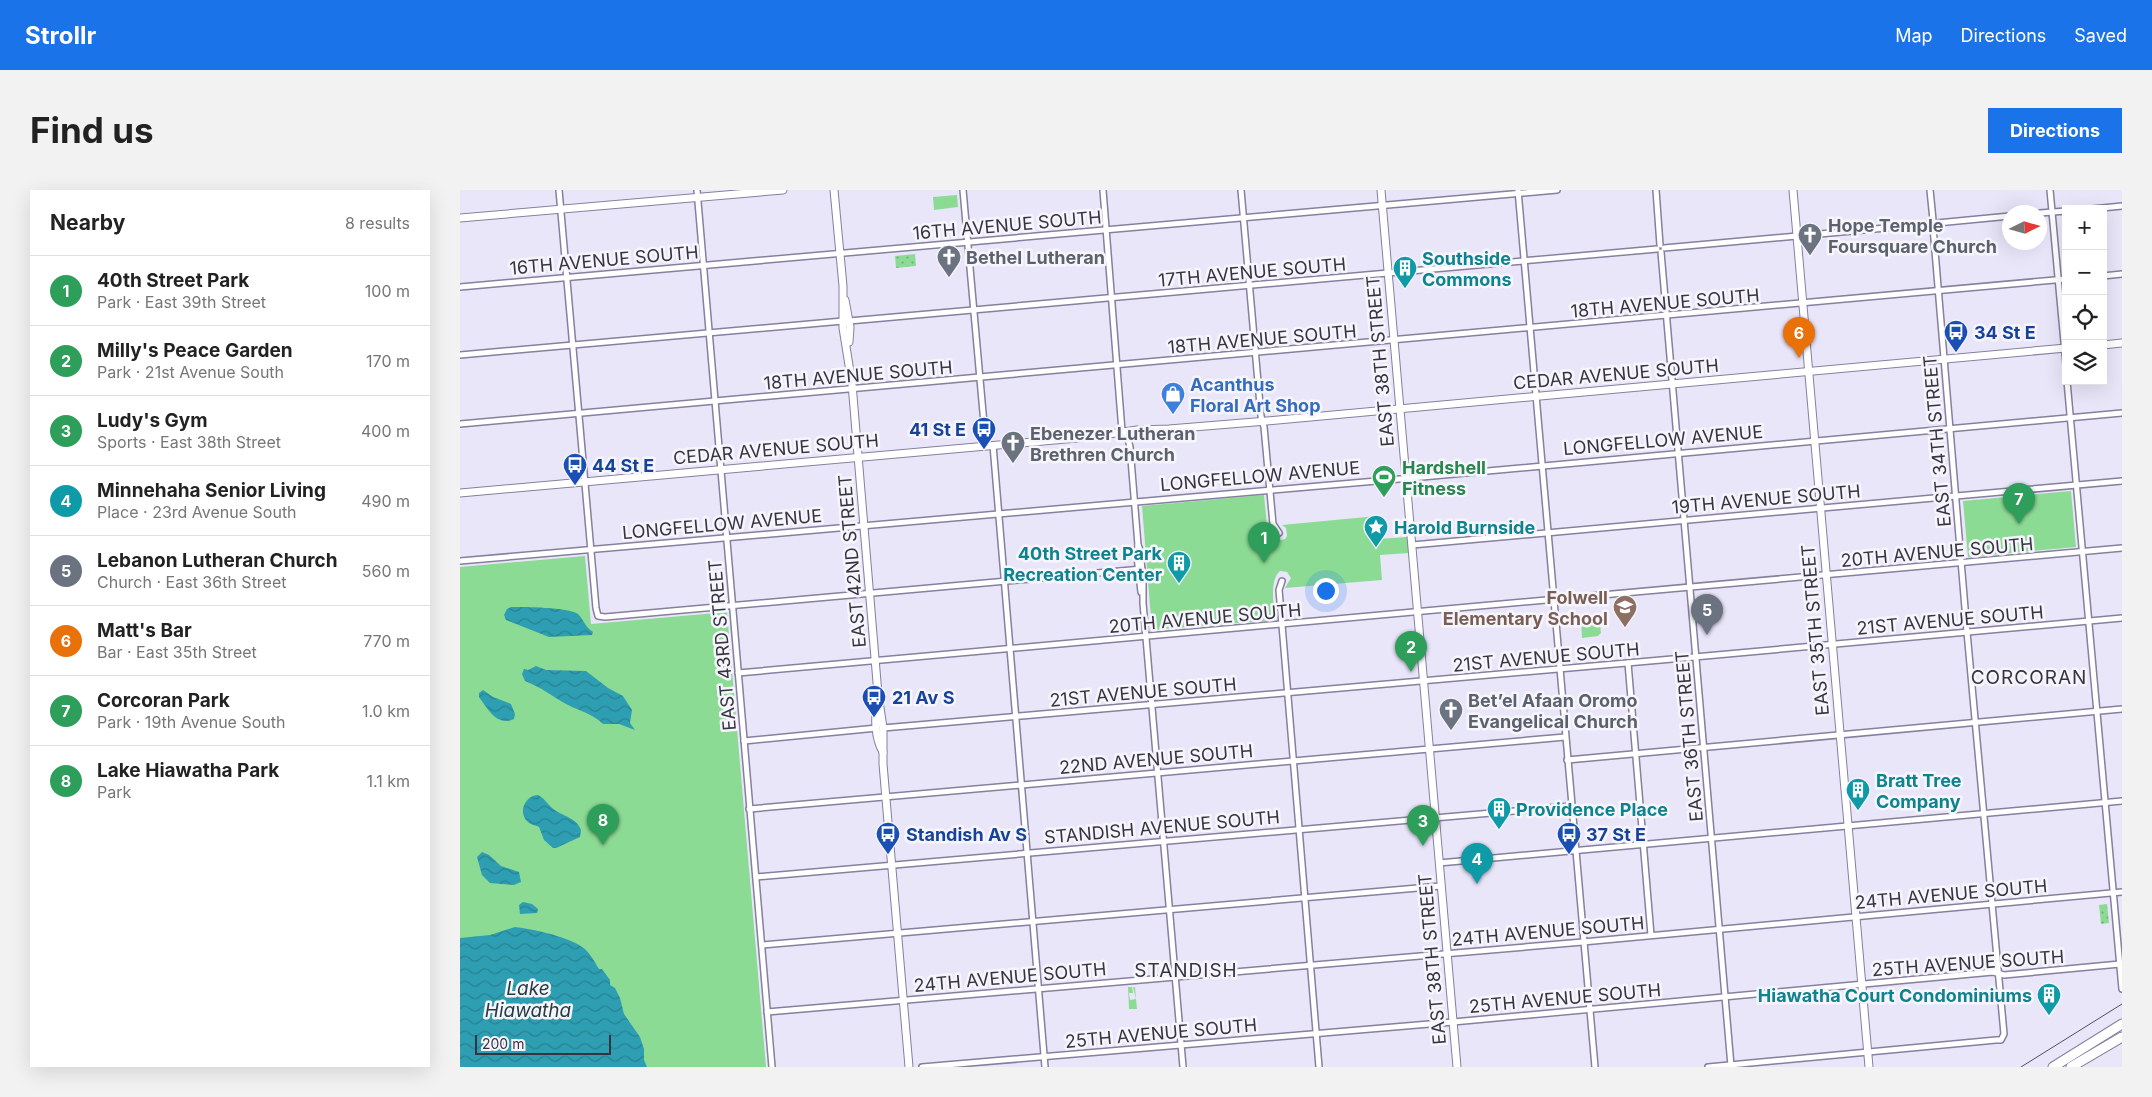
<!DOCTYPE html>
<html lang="en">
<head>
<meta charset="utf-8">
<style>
  :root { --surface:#fff; --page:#f2f2f2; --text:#222; --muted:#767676; --line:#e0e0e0; --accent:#1a73e8 }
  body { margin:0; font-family:Inter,sans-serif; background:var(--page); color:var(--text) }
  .controls { position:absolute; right:15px; top:15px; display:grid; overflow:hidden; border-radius:0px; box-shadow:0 5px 20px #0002 }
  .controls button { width:45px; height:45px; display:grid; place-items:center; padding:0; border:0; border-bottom:1px solid var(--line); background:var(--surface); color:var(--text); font:25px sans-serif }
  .compass { position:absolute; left:1542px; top:15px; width:45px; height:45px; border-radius:50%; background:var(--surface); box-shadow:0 5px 20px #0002; rotate:85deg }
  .scale { position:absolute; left:15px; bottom:12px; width:136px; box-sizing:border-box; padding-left:5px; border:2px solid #373441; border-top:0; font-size:14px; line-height:18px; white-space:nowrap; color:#373441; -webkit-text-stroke:4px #f7f5fc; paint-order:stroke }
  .you { position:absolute; left:865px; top:400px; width:18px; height:18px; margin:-12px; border:4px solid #fff; border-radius:50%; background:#1a73e8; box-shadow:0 0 0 8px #1a73e833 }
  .badge { display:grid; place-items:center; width:32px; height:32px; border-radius:50%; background:var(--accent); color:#fff; font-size:16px; font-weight:700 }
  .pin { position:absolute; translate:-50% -41px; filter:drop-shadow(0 1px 2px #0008) }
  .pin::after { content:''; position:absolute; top:26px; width:18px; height:15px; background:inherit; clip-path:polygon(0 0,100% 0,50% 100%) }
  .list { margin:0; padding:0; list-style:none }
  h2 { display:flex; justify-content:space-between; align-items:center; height:65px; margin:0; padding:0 20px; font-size:21px }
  h2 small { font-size:16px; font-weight:400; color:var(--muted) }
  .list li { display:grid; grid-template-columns:32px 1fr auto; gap:15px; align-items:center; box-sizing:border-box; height:70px; padding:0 20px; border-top:1px solid var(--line) }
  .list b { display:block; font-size:19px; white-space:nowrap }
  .list p { margin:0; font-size:16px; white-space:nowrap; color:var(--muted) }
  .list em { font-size:16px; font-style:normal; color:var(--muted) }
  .icon { flex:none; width:28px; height:28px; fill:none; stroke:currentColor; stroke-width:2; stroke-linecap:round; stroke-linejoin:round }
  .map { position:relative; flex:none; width:1662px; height:877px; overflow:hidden; border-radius:0px }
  header { display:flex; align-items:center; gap:30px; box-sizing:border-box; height:70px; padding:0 25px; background:var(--accent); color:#fff }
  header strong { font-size:24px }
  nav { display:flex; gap:28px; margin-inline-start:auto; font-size:18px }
  .intro { display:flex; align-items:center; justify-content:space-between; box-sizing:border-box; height:120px; padding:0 30px }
  h1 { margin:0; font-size:35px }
  .button { padding:12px 22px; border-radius:0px; background:var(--accent); color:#fff; font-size:18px; font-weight:700 }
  main { display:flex; gap:30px; padding:0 30px }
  aside { flex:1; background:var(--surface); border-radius:0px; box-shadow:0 5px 20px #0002 }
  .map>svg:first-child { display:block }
</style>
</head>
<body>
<header>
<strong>Strollr</strong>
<nav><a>Map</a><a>Directions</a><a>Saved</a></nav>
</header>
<div class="intro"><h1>Find us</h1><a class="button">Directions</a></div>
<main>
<aside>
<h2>Nearby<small>8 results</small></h2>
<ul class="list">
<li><span class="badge" style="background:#2e9e5b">1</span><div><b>40th Street Park</b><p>Park · East 39th Street</p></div><em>100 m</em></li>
<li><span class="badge" style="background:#2e9e5b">2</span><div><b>Milly's Peace Garden</b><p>Park · 21st Avenue South</p></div><em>170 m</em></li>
<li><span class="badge" style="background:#2e9e5b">3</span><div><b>Ludy's Gym</b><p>Sports · East 38th Street</p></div><em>400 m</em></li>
<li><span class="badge" style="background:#0f9aa8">4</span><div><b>Minnehaha Senior Living</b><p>Place · 23rd Avenue South</p></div><em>490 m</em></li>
<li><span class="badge" style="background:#6b7280">5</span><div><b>Lebanon Lutheran Church</b><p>Church · East 36th Street</p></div><em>560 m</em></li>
<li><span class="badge" style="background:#e8710a">6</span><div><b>Matt's Bar</b><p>Bar · East 35th Street</p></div><em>770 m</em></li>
<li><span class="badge" style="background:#2e9e5b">7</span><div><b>Corcoran Park</b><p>Park · 19th Avenue South</p></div><em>1.0 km</em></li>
<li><span class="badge" style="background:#2e9e5b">8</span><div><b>Lake Hiawatha Park</b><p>Park</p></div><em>1.1 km</em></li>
</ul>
</aside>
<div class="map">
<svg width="1662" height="877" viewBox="0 0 1662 877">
  <defs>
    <pattern id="wetland-marsh" width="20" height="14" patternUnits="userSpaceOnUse" patternTransform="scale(1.25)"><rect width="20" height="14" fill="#8cdb94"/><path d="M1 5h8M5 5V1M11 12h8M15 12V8" fill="none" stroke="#73b27a"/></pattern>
    <pattern id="garden-dots" width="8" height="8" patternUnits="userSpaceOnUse" patternTransform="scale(1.25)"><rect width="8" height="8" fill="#8cdb94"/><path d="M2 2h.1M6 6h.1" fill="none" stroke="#73b27a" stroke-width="1.8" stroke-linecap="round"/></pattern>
    <pattern id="water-waves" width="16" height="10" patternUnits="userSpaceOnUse" patternTransform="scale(1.25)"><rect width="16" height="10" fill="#2e9eb2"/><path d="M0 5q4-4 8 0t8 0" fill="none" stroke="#288292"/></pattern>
  </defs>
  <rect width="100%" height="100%" fill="#eae6fa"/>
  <!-- green -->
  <g fill="#8cdb94">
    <polygon points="497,5 498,17 474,20 473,7"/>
    <polygon points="1611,301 1616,357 1508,367 1503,311"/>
    <path d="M804,305L808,346L817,351L825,349L827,346L826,338L822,335L917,326L919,349L947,347L949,363L920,365L922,390L825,398L831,388L827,382L820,381C809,390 814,416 815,430L692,440L682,316Z"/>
    <polygon points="125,366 131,434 267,422 306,877 0,877 0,377"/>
    <polygon points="1139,427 1141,443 1138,446 1122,448 1121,429"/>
    <polygon points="668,797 672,797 673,803 669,803 670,810 676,809 673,797 675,797 677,819 669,819"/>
  </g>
  <!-- wetland -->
  <polygon fill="url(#wetland-marsh)" points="263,511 269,514 271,527 269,536 258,516"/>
  <!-- garden -->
  <g fill="url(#garden-dots)">
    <polygon points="455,64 456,76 436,78 435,66"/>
    <polygon points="1647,714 1649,733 1641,734 1639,715"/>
  </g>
  <!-- water -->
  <g fill="url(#water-waves)">
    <path d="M51,417C64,417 108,417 118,424C124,430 125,437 133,442L132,445L89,447L46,430L44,425L47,419Z"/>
    <path d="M76,476L86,480L126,481L148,498L163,506L172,520L170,533L175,540L159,534H143C133,524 120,521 108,515C93,507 81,497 65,491L62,484L64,479L68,480Z"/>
    <path d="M23,500L33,507L51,514L55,524L54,529C37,537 28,519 19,507V503Z"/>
    <path d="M78,605C84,608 86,612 90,616C99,626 116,626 121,640L120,647L96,658H93L84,650L79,637C75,635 71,635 68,632C57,622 66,605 78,605Z"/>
    <polygon points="22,662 29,665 41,676 59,682 61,692 54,695 30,693 22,685 17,667"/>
    <polygon points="63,712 72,714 78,719 77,723 60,724 59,715"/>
    <path d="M55,737C73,739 104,746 119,755C129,760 134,771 139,779H142L150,790V795L155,798L160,808L164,824L180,847L184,859V870L187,877H0V748L30,745Z"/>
  </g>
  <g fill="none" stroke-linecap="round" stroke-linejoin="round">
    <defs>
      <g id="street">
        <polyline points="99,0 136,418 138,426 145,427 682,379"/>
        <polyline points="237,0 312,877"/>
        <polyline points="503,0 526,256"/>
        <polyline points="643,0 662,241"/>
        <polyline points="781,0 801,226 804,237 813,334 819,343"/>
        <polyline points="1058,0 1135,877"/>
        <polyline points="1196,0 1200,55"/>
        <polyline points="1470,0 1473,30"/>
        <polyline points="1590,0 1606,174"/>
        <polyline points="1632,19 1662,16"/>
        <polyline points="1580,23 1606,21"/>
        <polyline points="1477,33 1550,26"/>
        <polyline points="1204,58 1470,34"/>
        <polyline points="1201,62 1271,876"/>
        <polyline points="1643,86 1662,84"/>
        <polyline points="0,97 1097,0"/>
        <polyline points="389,131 1197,59"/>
        <polyline points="0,165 383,131"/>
        <polyline points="1607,191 1662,799"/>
        <polyline points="0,234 1606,89"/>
        <polyline points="667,245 670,257 678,355 677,366 681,402"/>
        <polyline points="533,255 585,877"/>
        <polyline points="678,355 680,360 683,391 683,413 723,877"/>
        <polyline points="952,355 1662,291"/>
        <polyline points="0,371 951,288 1662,223"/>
        <polyline points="822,391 819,400 822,435 859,877"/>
        <polyline points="1168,473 1191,745"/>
        <polyline points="278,483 1662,358"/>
        <polyline points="423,538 1201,470 1662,428"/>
        <polyline points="284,551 417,538"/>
        <polyline points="1107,570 1662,519"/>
        <polyline points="289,619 1105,547"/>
        <polyline points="979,673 1662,611"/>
        <polyline points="296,687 1111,616"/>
        <polyline points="302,755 981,696"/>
        <polyline points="307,822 1123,752 1662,702"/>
        <polyline points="462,877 993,832 1533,782 1544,785 1660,774"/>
        <polyline points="1248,877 1536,850 1541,850 1544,844 1507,442 1473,37"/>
      </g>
      <g id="secondary">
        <polyline points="374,0 383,96 383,138 392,194 418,504 423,538 423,574 449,877"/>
        <polyline points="921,0 997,877"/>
        <polyline points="1333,0 1409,877"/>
        <polyline points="0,28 323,0"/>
        <polyline points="385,110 390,137 389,152"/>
        <polyline points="1643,155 1662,153"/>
        <polyline points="635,246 677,240 709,239 807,231 1606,158"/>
        <polyline points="0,303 639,246"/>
        <path d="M418,512C414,527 415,549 423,562"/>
      </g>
      <g id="highway">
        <polyline points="1593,877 1662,834"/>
        <polyline points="1611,877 1662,847"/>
      </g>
    </defs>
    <!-- street casing -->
    <use href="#street" stroke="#867f9e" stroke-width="8"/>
    <!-- secondary casing -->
    <use href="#secondary" stroke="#867f9e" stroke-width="9"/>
    <!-- highway casing -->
    <use href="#highway" stroke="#867f9e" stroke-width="11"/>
    <!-- street -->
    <use href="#street" stroke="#fff" stroke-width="5"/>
    <!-- secondary -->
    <use href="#secondary" stroke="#fff" stroke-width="7"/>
    <!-- highway -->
    <use href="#highway" stroke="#fff" stroke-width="9"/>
    <!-- tram -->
    <polyline stroke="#53505e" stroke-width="1" points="1561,877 1662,814"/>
  </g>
  <!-- icons -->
  <defs>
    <symbol id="church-pin" viewBox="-11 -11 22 30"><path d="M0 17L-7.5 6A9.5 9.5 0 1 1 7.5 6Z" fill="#6b7280" stroke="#f7f5fc"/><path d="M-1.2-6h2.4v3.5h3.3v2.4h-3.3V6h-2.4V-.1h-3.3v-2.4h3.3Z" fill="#fff"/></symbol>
    <symbol id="building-pin" viewBox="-11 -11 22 30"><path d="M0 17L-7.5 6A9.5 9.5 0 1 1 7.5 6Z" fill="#0f9aa8" stroke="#f7f5fc"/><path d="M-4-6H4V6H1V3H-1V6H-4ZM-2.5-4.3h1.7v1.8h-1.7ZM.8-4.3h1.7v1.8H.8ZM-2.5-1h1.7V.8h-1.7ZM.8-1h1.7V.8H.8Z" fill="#fff"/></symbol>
    <symbol id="bus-pin" viewBox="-11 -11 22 30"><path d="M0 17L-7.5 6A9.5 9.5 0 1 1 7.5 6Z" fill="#1a4fb4" stroke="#f7f5fc"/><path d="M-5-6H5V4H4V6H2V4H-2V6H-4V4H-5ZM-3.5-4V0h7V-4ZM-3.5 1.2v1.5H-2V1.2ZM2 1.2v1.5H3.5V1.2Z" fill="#fff"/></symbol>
    <symbol id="shop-pin" viewBox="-11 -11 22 30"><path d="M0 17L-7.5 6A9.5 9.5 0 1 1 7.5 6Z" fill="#3f7fe0" stroke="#f7f5fc"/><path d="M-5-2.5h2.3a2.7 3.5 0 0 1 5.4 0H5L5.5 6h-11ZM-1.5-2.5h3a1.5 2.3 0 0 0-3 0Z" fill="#fff"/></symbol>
    <symbol id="stadium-pin" viewBox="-11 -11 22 30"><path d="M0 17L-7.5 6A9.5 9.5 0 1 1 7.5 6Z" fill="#2e9e5b" stroke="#f7f5fc"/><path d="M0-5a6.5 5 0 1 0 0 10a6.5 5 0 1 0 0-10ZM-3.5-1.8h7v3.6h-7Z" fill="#fff"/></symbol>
    <symbol id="sight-pin" viewBox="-11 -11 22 30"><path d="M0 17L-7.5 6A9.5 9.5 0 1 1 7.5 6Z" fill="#0f9aa8" stroke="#f7f5fc"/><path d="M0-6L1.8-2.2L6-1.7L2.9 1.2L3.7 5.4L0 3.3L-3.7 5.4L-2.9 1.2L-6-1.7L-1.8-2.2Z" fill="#fff"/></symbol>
    <symbol id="school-pin" viewBox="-11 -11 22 30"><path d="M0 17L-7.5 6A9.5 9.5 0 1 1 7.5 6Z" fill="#8d6e63" stroke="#f7f5fc"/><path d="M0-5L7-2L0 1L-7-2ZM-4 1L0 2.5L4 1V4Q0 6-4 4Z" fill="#fff"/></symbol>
  </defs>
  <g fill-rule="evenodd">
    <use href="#church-pin" x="1336" y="31" width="28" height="38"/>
    <use href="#church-pin" x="475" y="53" width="28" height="38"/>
    <use href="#building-pin" x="931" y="64" width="28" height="38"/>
    <use href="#bus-pin" x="1482" y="128" width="28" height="38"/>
    <use href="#shop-pin" x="699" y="190" width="28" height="38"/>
    <use href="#bus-pin" x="510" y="225" width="28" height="38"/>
    <use href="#church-pin" x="539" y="239" width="28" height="38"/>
    <use href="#bus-pin" x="101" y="261" width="28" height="38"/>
    <use href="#stadium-pin" x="910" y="273" width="28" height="38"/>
    <use href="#sight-pin" x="902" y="323" width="28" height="38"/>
    <use href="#building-pin" x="705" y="359" width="28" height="38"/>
    <use href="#school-pin" x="1151" y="403" width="28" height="38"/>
    <use href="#bus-pin" x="400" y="493" width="28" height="38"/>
    <use href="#church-pin" x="977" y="506" width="28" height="38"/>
    <use href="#building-pin" x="1384" y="586" width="28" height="38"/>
    <use href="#building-pin" x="1025" y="605" width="28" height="38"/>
    <use href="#bus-pin" x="414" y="630" width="28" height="38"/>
    <use href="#bus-pin" x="1095" y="630" width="28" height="38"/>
    <use href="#building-pin" x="1575" y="791" width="28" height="38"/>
  </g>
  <g text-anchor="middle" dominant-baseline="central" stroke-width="5" stroke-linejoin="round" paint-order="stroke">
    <!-- street labels -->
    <g font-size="18" fill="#373441" stroke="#f7f5fc">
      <text transform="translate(547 35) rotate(-5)">16TH AVENUE SOUTH</text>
      <text transform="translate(144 70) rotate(-5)">16TH AVENUE SOUTH</text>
      <text transform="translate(792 82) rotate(-5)">17TH AVENUE SOUTH</text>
      <text transform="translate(1205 113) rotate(-5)">18TH AVENUE SOUTH</text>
      <text transform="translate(802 149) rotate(-5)">18TH AVENUE SOUTH</text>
      <text transform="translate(920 171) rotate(-95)">EAST 38TH STREET</text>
      <text transform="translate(1156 184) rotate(-5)">CEDAR AVENUE SOUTH</text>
      <text transform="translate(398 185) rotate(-5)">18TH AVENUE SOUTH</text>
      <text transform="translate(1203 250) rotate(-5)">LONGFELLOW AVENUE</text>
      <text transform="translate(1477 251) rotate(-95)">EAST 34TH STREET</text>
      <text transform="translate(316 259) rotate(-5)">CEDAR AVENUE SOUTH</text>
      <text transform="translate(800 286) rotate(-5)">LONGFELLOW AVENUE</text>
      <text transform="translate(1306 309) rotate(-5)">19TH AVENUE SOUTH</text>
      <text transform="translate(262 334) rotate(-5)">LONGFELLOW AVENUE</text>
      <text transform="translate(1477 362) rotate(-5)">20TH AVENUE SOUTH</text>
      <text transform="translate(392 371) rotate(-95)">EAST 42ND STREET</text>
      <text transform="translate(745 428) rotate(-5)">20TH AVENUE SOUTH</text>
      <text transform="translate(1490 430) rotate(-5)">21ST AVENUE SOUTH</text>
      <text transform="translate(1355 440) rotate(-95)">EAST 35TH STREET</text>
      <text transform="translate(262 455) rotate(-95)">EAST 43RD STREET</text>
      <text transform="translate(1086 467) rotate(-5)">21ST AVENUE SOUTH</text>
      <text transform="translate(683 502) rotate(-5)">21ST AVENUE SOUTH</text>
      <text transform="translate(1229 546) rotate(-95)">EAST 36TH STREET</text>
      <text transform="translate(696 569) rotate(-5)">22ND AVENUE SOUTH</text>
      <text transform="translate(702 637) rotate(-5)">STANDISH AVENUE SOUTH</text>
      <text transform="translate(1491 704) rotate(-5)">24TH AVENUE SOUTH</text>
      <text transform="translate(1088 741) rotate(-5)">24TH AVENUE SOUTH</text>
      <text transform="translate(972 769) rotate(-95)">EAST 38TH STREET</text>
      <text transform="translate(1508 773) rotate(-4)">25TH AVENUE SOUTH</text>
      <text transform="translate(550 787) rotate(-5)">24TH AVENUE SOUTH</text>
      <text transform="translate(1105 808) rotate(-5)">25TH AVENUE SOUTH</text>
      <text transform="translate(701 843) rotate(-5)">25TH AVENUE SOUTH</text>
    </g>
    <!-- worship labels -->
    <g font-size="18" font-weight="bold" fill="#5b616d" stroke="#f7f5fc" text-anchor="start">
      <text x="1368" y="35">Hope Temple<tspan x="1368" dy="21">Foursquare Church</tspan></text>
      <text x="506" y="67">Bethel Lutheran</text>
      <text x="570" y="243">Ebenezer Lutheran<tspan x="570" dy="21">Brethren Church</tspan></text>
      <text x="1008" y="510">Bet’el Afaan Oromo<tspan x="1008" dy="21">Evangelical Church</tspan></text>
    </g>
    <!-- culture labels -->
    <g font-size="18" font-weight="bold" fill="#0d838f" stroke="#f7f5fc" text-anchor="start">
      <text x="962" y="68">Southside<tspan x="962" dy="21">Commons</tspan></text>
      <text x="934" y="337">Harold Burnside</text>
      <text x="702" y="363" text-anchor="end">40th Street Park<tspan x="702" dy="21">Recreation Center</tspan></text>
      <text x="1416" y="590">Bratt Tree<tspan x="1416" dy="21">Company</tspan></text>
      <text x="1056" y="619">Providence Place</text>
      <text x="1572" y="805" text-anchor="end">Hiawatha Court Condominiums</text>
    </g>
    <!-- transit labels -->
    <g font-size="18" font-weight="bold" fill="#164399" stroke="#f7f5fc" text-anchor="start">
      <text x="1514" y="142">34 St E</text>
      <text x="506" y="239" text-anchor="end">41 St E</text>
      <text x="132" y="275">44 St E</text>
      <text x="432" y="507">21 Av S</text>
      <text x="446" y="644">Standish Av S</text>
      <text x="1126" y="644">37 St E</text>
    </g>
    <!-- shop labels -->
    <g font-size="18" font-weight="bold" fill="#366cbe" stroke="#f7f5fc" text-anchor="start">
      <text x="730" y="194">Acanthus<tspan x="730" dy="21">Floral Art Shop</tspan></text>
    </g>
    <!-- leisure labels -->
    <g font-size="18" font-weight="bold" fill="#27864d" stroke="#f7f5fc" text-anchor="start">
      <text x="942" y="277">Hardshell<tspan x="942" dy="21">Fitness</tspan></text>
    </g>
    <!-- education labels -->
    <g font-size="18" font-weight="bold" fill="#785e54" stroke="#f7f5fc" text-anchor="end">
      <text x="1148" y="407">Folwell<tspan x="1148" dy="21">Elementary School</tspan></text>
    </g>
    <!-- neighbourhood labels -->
    <g font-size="19" letter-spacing="1" fill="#373441" stroke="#f7f5fc">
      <text x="1569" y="487">CORCORAN</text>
      <text x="726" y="780">STANDISH</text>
    </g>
    <!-- water labels -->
    <g font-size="19" font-style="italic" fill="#253d42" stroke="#f7f5fc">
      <text x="68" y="798">Lake<tspan x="68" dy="22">Hiawatha</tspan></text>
    </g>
  </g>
</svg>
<div class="controls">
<button>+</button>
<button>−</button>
<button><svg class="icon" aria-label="locate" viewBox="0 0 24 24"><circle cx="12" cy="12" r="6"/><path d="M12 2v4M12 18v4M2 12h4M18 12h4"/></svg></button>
<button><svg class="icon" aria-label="layers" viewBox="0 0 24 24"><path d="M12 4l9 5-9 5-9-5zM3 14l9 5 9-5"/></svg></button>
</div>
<svg class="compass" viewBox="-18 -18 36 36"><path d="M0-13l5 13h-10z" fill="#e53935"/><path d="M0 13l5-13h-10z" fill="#767676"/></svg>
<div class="scale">200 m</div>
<div class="you"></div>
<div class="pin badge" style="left:804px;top:373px;background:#2e9e5b">1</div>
<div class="pin badge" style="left:951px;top:482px;background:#2e9e5b">2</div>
<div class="pin badge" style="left:963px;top:656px;background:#2e9e5b">3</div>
<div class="pin badge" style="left:1017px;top:694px;background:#0f9aa8">4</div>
<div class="pin badge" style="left:1247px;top:445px;background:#6b7280">5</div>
<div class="pin badge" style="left:1339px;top:168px;background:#e8710a">6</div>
<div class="pin badge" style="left:1559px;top:334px;background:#2e9e5b">7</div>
<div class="pin badge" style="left:143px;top:655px;background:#2e9e5b">8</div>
</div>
</main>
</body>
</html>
